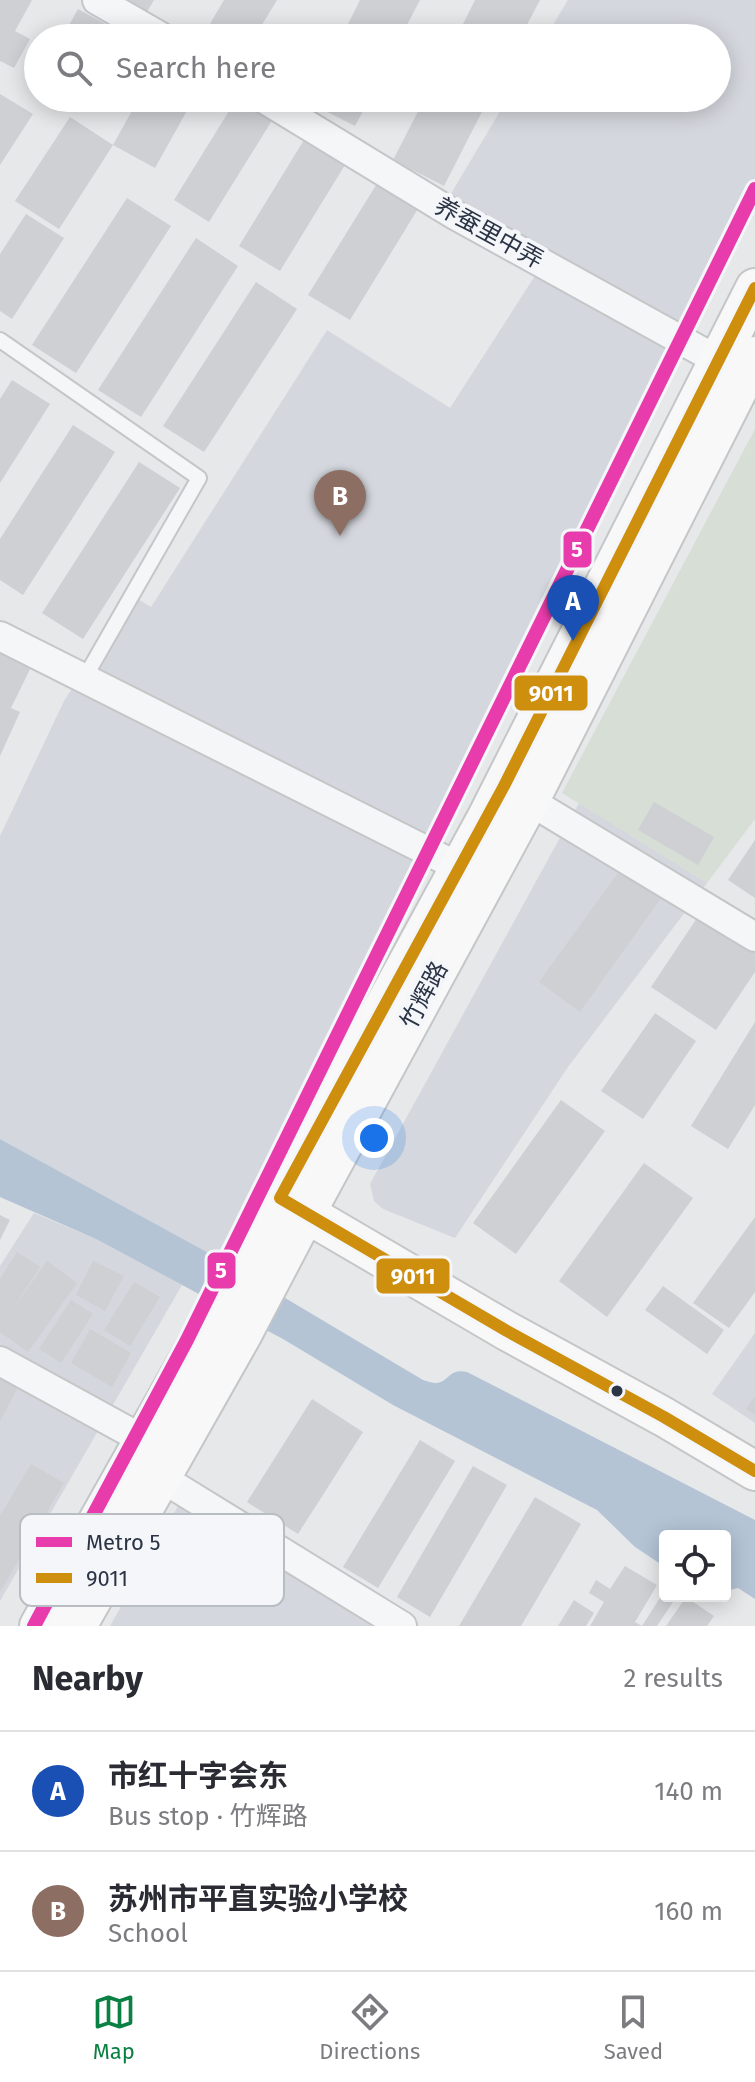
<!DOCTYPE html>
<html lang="en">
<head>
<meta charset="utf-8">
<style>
  :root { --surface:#fff; --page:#f2f2f3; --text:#2b2b33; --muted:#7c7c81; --line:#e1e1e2; --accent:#0b8043 }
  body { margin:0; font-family:"Fira Sans","Noto Sans SC",sans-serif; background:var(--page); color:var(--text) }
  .controls { position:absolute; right:24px; bottom:24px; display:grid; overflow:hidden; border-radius:8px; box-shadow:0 4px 20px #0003 }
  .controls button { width:72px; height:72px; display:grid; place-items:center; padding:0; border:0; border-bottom:2px solid var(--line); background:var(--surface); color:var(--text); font:40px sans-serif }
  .you { position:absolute; left:374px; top:1138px; width:28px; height:28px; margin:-20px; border:6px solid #fff; border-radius:50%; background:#1a73e8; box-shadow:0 0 0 12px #1a73e833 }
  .badge { display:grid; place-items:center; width:52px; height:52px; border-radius:50%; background:var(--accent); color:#fff; font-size:26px; font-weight:700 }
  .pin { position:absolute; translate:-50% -66px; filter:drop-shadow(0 2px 4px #0008) }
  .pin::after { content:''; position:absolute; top:42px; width:28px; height:24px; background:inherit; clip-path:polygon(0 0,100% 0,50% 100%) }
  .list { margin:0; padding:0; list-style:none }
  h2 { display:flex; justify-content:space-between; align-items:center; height:104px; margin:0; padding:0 32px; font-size:34px }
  h2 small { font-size:26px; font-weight:400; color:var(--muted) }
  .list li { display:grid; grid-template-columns:52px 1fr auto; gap:24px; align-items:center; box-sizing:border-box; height:120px; padding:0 32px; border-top:2px solid var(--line) }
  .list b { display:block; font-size:30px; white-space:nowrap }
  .list p { margin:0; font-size:26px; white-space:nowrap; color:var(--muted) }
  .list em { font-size:26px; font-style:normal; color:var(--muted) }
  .icon { flex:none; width:44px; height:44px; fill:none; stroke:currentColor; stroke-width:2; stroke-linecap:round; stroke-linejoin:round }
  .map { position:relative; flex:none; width:755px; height:1626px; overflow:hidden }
  .search { position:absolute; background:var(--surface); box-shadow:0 4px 20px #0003; left:24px; right:24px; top:24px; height:88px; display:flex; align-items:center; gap:20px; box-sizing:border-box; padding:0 28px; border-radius:44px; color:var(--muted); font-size:30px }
  .sheet { height:344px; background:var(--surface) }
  nav { display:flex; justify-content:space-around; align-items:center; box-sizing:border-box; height:112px; border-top:2px solid var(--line); background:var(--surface); font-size:22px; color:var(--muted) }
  nav a { display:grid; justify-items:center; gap:4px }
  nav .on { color:var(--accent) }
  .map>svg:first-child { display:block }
</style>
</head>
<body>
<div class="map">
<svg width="755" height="1626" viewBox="0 0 755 1626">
  <rect width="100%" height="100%" fill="#e6e8ea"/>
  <!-- built -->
  <g fill="#d4d7dd">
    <polygon points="568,0 755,0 755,204 444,827 216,1257 0,1139 0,836 64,701 133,596 151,607 327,330 450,408 540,268 443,207 508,98 717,98 717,38 545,38"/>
    <polygon points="579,803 707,883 568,1067 455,1238 383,1209 374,1201 370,1184"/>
    <polygon points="34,1213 96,1239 182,1285 0,1601 0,1266"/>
    <polygon points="755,1333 755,1423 712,1394"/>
    <polygon points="178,1506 372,1626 110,1626"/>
  </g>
  <!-- green -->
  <polygon fill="#d6ded6" points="755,429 755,819 707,883 562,793"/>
  <!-- water -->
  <path fill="#b4c4d5" d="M0,1139L216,1257L423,1380C427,1381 432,1383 436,1383C450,1382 448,1368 467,1372L755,1520V1599L738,1588L725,1591V1536H665V1567L635,1547L597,1510L393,1405L283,1339L96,1239L0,1197Z"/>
  <!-- building -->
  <g fill="#ced0d3">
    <polygon points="0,0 32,0 15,31 30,39 14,68 0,61"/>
    <polygon points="126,0 154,0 147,12"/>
    <polygon points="224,0 277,0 254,38 210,38 204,34"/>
    <polygon points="360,0 420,0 400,38 341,38"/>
    <polygon points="475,0 540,0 520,38 456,38"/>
    <polygon points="78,9 113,28 108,38 62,38"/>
    <polygon points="0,94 33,114 0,165"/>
    <polygon points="139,98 194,98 155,168 113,145"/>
    <polygon points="237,98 250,98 276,114 209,222 174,200"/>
    <polygon points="310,98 370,98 355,126 308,102"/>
    <polygon points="425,98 489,98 444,186 393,160"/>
    <polygon points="70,117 113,145 59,229 15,201"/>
    <polygon points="307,135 348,160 280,271 239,246"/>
    <polygon points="378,182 419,207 350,320 308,295"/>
    <polygon points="127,198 171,226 76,373 32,345"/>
    <polygon points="26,214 64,238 12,319 0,311 0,254"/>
    <polygon points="196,238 238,266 141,417 98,390"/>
    <polygon points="256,282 297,309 204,452 163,426"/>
    <polygon points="12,380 50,404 0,483 0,399"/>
    <polygon points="73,425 115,452 23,595 0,580 0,539"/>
    <polygon points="139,462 180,488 83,639 42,613"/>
    <polygon points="3,647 34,661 11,708 20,712 0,756 0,654"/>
    <polygon points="654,802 714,837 698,865 638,830"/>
    <polygon points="755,840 755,898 728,880"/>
    <polygon points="623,866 663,895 580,1012 539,982"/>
    <polygon points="699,915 755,953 755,972 716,1030 651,987"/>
    <polygon points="655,1013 696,1041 643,1119 601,1091"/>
    <polygon points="755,1022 755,1105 728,1149 691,1126"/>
    <polygon points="561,1100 605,1131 516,1254 473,1223"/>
    <polygon points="644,1163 693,1198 607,1317 559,1281"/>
    <polygon points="0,1215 10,1220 0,1240"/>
    <polygon points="755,1217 755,1292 729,1328 693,1303"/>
    <polygon points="17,1252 40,1267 11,1312 47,1261 77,1283 28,1352 0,1332 0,1279"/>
    <polygon points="93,1261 124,1276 105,1311 76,1295"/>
    <polygon points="134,1282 160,1297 130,1346 104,1330"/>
    <polygon points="663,1286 724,1330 707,1354 645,1310"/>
    <polygon points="71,1300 93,1314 61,1363 39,1349"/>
    <polygon points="90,1329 131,1353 112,1387 71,1363"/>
    <polygon points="0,1366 23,1378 0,1421"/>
    <polygon points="755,1396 755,1415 746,1409"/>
    <polygon points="312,1399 363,1432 298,1534 247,1502"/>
    <polygon points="420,1440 455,1461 378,1588 343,1567"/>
    <polygon points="31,1464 64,1483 0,1592 0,1516"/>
    <polygon points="473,1466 507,1485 430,1617 397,1597"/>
    <polygon points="535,1497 581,1524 521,1626 459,1626"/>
    <polygon points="625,1566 657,1585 635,1622 642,1626 665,1590 665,1596 677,1596 657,1626 590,1626 604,1602 589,1593 596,1580 610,1589"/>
    <polygon points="686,1597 714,1616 707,1626 666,1626"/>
    <polygon points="574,1600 594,1613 586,1626 558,1626"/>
  </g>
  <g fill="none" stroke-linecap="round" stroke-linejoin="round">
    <defs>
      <polyline id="service" points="0,340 199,478 84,679"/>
      <g id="minor">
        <polyline points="97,0 163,38"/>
        <polyline points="263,98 455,215 719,361"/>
        <polyline points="0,636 459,867 473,877"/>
        <polyline points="513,791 755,937"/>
        <polyline points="0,1361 144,1440"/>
        <polyline points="160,1477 402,1626"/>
      </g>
      <g id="secondary">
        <polyline points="285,1201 507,1331 664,1417 755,1471"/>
        <polyline points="39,1626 289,1181 487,817 755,288"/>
        <polyline points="77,1626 242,1335 306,1213 530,800 755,356"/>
      </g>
    </defs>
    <!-- service casing -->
    <use href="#service" stroke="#c4c6c8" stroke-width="18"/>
    <!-- minor casing -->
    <use href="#minor" stroke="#c4c6c8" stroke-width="32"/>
    <!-- secondary casing -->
    <use href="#secondary" stroke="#c4c6c8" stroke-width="42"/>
    <!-- service -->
    <use href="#service" stroke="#f5f6f7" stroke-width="14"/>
    <!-- minor -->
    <use href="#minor" stroke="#f5f6f7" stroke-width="28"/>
    <!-- secondary -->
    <use href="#secondary" stroke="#f8f8f8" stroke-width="38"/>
    <defs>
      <polyline id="bus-1" points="755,288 504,786 280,1198 507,1331 664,1417 755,1471"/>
    </defs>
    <!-- bus-1 casing -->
    <use href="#bus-1" stroke="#f4f6f9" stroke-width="18"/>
    <!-- bus-1 -->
    <use href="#bus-1" stroke="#ce8f0e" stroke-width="12"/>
    <defs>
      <polyline id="metro-1" points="34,1626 187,1340 755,189"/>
    </defs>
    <!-- metro-1 casing -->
    <use href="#metro-1" stroke="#f4f6f9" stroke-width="20"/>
    <!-- metro-1 -->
    <use href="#metro-1" stroke="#e93cac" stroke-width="14"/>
  </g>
  <!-- markers -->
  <circle fill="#2b3445" stroke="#f4f6f9" stroke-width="3" cx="617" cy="1391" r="7"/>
  <g text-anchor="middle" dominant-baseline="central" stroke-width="8" stroke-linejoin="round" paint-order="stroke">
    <!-- street labels -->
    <g font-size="24" fill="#2b3445" stroke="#f4f6f9">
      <text transform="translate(489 233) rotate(29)">养蚕里中弄</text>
      <text transform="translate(424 995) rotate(-62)">竹辉路</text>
    </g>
  </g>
  <!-- legend -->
  <rect x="20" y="1514" width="264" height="92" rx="12" fill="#f4f6f9" stroke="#b8bcc3" stroke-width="2"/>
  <rect x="36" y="1537" width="36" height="10" fill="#e93cac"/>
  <rect x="36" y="1573" width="36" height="10" fill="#ce8f0e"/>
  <g font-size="22" fill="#2b3445">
    <text x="86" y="1550">Metro 5</text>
    <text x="86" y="1586">9011</text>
  </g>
  <g stroke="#f4f6f9" stroke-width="3">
    <rect x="562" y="530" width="31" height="39" rx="8" fill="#e93cac"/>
    <rect x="513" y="674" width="76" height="38" rx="8" fill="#ce8f0e"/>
    <rect x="206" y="1251" width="31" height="39" rx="8" fill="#e93cac"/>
    <rect x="375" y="1257" width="76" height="38" rx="8" fill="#ce8f0e"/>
  </g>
  <g font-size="22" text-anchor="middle" font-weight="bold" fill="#fff">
    <text x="577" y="557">5</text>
    <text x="551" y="701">9011</text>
    <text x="221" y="1278">5</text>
    <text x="413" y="1284">9011</text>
  </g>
</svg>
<div class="controls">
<button><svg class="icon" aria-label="locate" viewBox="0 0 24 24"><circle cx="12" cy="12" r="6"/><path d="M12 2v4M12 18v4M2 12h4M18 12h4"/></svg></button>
</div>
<div class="you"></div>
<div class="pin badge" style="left:573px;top:641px;background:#1a4fb4">A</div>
<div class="pin badge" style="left:340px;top:536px;background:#8d6e63">B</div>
<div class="search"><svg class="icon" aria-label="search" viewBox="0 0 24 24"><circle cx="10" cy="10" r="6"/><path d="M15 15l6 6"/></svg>Search here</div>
</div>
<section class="sheet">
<h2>Nearby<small>2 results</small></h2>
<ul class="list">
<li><span class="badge" style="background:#1a4fb4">A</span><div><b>市红十字会东</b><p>Bus stop · 竹辉路</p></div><em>140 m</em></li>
<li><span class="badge" style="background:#8d6e63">B</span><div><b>苏州市平直实验小学校</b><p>School</p></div><em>160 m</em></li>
</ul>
</section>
<nav>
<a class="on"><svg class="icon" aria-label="map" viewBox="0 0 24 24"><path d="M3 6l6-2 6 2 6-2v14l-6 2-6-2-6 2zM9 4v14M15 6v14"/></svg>Map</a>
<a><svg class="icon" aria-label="directions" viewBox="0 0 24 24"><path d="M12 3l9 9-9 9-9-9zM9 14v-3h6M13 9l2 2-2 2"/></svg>Directions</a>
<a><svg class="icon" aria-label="saved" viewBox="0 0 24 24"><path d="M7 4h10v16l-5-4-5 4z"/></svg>Saved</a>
</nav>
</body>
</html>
